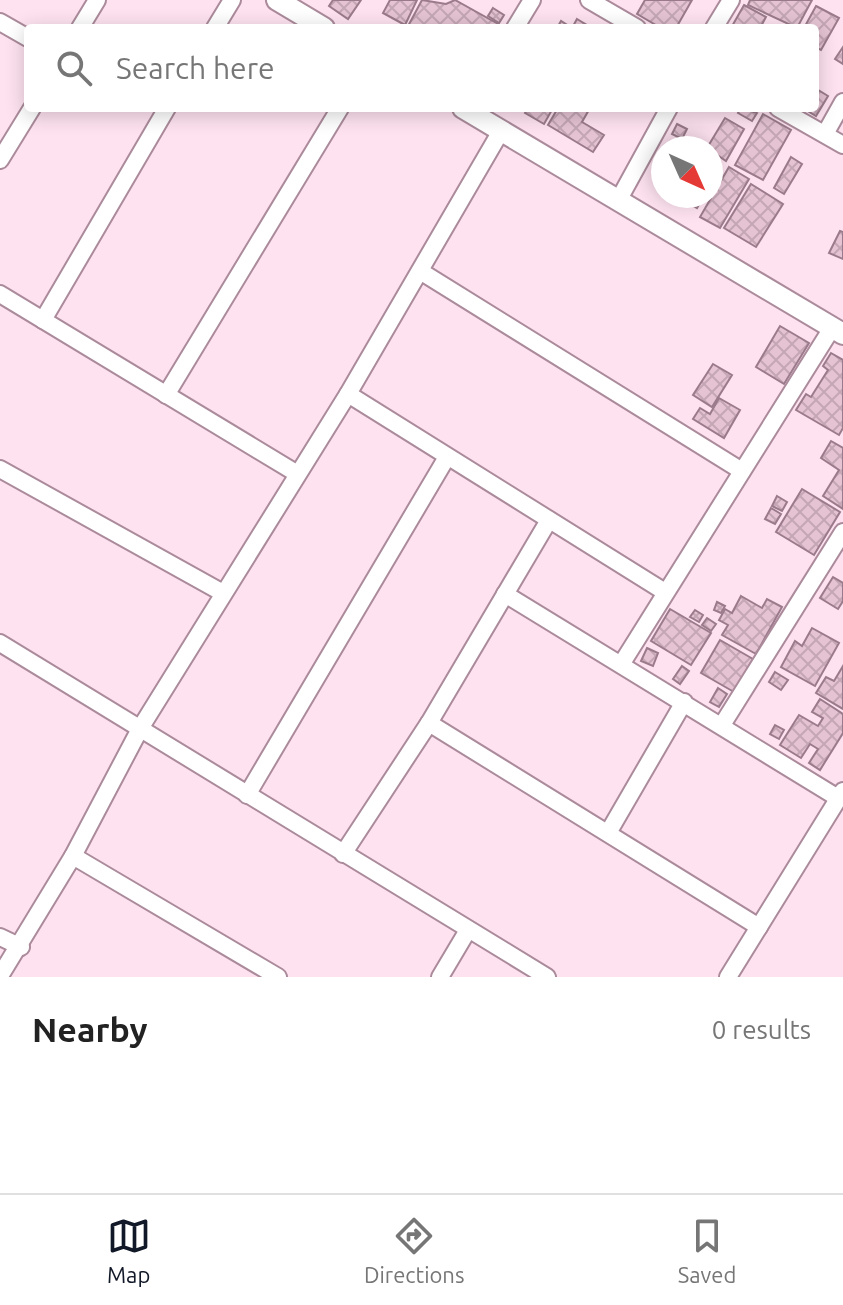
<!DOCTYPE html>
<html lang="en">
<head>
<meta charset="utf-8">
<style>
  :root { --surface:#fff; --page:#f2f2f2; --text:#222; --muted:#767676; --line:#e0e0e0; --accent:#111827 }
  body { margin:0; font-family:Ubuntu,sans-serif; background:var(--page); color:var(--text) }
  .compass { position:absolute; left:651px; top:136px; width:72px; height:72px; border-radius:50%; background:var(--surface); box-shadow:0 4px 20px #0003; rotate:135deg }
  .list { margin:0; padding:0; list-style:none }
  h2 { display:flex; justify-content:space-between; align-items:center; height:104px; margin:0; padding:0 32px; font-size:34px }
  h2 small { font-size:26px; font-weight:400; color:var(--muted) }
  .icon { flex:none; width:44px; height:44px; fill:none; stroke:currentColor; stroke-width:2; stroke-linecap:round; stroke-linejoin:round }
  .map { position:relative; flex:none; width:843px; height:977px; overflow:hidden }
  .search { position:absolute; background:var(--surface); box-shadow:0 4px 20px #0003; left:24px; right:24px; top:24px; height:88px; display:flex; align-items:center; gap:20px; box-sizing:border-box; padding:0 28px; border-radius:8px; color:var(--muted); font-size:30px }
  .sheet { height:216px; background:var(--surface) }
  nav { display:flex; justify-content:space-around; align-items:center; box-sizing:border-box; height:112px; border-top:2px solid var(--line); background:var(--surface); font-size:22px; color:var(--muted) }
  nav a { display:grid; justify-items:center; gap:4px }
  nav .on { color:var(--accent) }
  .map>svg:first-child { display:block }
</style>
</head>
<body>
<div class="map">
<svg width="843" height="977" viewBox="0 0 843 977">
  <defs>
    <pattern id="building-cross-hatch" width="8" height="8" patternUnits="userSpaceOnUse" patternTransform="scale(2)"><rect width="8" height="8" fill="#e5c3d3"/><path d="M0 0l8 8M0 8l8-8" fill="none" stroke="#c4a6b4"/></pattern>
  </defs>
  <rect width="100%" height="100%" fill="#fee2f0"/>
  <!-- building -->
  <g fill="url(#building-cross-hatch)" stroke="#9b7b8b" stroke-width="2">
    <polygon points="333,0 361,0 348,19 329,6"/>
    <polygon points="390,0 417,0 405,25 383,13"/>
    <polygon points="422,0 446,4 455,0 500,25 498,28 407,28"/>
    <polygon points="645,0 692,0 676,28 661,28 637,14"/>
    <polygon points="750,0 812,0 797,28 748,5"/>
    <polygon points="744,5 766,17 760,28 731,28"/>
    <polygon points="816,6 839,18 821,50 815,47 815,28 804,28"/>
    <polygon points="493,8 504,15 499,23 488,16"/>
    <polygon points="577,19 592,28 557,28 561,21 572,28"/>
    <polygon points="843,47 843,64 835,59"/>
    <polygon points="815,88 828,96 816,116 803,108 815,108"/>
    <polygon points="528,108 553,108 544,124 525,113"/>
    <polygon points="558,108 590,108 582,122 604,135 593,152 548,125"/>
    <polygon points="741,108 757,113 752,121 738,113"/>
    <polygon points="763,114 791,130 763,180 735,165"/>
    <polygon points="725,118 744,129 726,161 707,148"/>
    <polygon points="677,124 687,129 682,139 672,134"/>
    <polygon points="791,157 802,164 784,194 774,188"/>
    <polygon points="729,167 749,179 720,228 700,217"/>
    <polygon points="751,184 783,204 756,247 724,228"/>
    <polygon points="677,196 704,196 697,208"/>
    <polygon points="840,231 843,232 843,259 829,253"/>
    <polygon points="780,326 809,343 784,384 756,367"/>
    <polygon points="831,353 843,360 843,428 839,435 796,410 806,394 811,397 828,370 823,366"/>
    <polygon points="713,364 732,375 712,407 693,395"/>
    <polygon points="719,398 740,410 724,438 693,419 700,408 710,414"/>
    <polygon points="831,441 843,448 843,509 823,496 839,470 821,458"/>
    <polygon points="802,489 840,512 814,555 776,532"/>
    <polygon points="777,496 787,502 782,511 772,506"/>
    <polygon points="771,508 781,514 775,524 765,519"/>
    <polygon points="833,577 843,583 843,601 838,609 820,598"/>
    <polygon points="741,596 762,608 767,599 782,607 756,654 722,635 728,625 719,620 725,609 732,613"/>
    <polygon points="717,602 725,606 721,613 714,610"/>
    <polygon points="670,609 711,633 691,665 651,641"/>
    <polygon points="695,610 703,615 699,622 690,617"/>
    <polygon points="707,618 716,624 711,631 702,625"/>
    <polygon points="812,628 839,643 815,686 781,667 795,641 802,646"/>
    <polygon points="720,640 753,659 734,692 701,673"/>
    <polygon points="647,648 658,653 653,666 641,661"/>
    <polygon points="682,666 689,671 680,684 673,679"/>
    <polygon points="843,666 843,709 816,693 826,677 834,681"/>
    <polygon points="775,672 788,680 781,690 769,682"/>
    <polygon points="718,688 727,694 719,707 710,702"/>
    <polygon points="820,699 843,714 843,733 820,770 809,763 818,749 810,744 801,758 780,745 799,715 818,726 823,718 812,712"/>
    <polygon points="775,725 784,730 779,739 770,734"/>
  </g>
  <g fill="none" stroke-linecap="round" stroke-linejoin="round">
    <defs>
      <g id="minor">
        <polyline points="589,0 637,28"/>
        <polyline points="0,22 28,38"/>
        <polyline points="80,28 97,0"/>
        <polyline points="215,28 232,0"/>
        <polyline points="515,28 532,0"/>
        <polyline points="714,28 731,0"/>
        <polyline points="778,108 843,145"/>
        <polyline points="825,134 843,102"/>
        <polyline points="0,160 32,108"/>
        <polyline points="618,201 669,108"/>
        <polyline points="420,271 742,471"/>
        <polyline points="0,294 296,473"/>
        <polyline points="43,320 167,108"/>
        <polyline points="348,394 665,592"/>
        <polyline points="166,395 340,108"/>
        <polyline points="0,469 223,593"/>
        <polyline points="505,594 838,798"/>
        <polyline points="0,643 547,977"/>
        <polyline points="622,663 832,328"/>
        <polyline points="429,723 759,927"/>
        <polyline points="722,725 843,532"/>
        <polyline points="247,795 447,457"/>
        <polyline points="608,833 684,702"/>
        <polyline points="343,854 429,723 549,520"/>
        <polyline points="73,856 278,977"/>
        <polyline points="0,937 21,947"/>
        <polyline points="0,976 73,856 141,727 348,394 501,131"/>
        <polyline points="440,977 468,930"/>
        <polyline points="728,977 843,791"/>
      </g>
      <g id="tertiary">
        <polyline points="277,0 324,28"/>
        <polyline points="463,108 843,334"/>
      </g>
    </defs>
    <!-- minor casing -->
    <use href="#minor" stroke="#ab8b9b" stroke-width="20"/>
    <!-- tertiary casing -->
    <use href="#tertiary" stroke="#ab8b9b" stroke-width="24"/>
    <!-- minor -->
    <use href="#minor" stroke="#fff" stroke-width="16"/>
    <!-- tertiary -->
    <use href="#tertiary" stroke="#fff" stroke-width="20"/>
  </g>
</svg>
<svg class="compass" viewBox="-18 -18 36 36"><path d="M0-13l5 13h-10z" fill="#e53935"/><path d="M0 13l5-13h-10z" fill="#767676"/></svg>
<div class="search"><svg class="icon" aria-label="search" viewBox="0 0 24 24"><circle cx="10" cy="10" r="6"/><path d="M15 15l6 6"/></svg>Search here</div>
</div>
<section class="sheet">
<h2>Nearby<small>0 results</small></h2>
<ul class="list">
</ul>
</section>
<nav>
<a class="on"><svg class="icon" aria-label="map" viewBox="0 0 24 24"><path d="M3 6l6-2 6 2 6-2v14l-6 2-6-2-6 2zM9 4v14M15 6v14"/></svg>Map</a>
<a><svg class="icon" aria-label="directions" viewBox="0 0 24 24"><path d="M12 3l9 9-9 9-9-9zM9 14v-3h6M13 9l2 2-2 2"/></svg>Directions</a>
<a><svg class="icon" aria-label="saved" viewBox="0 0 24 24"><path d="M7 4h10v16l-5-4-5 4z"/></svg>Saved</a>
</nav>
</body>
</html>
